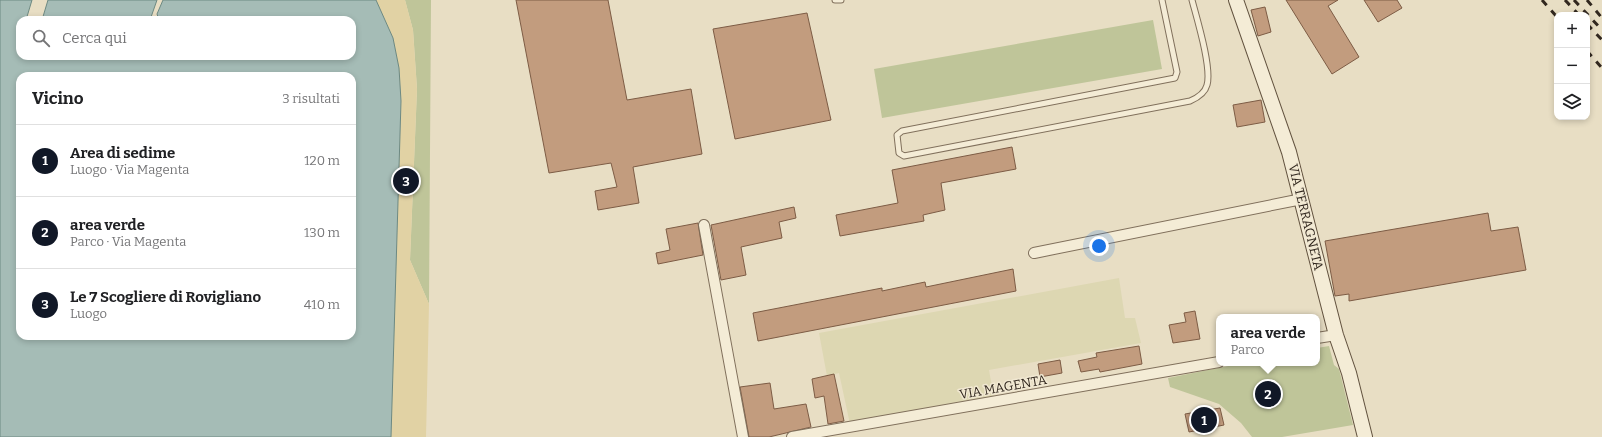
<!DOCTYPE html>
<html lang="it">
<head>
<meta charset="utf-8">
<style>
  :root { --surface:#fff; --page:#f2f2f2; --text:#202124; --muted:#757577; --line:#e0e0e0; --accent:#111827 }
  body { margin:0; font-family:Bitter,serif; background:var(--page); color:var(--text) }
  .controls { position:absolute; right:12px; top:12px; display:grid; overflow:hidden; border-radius:8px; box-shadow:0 2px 6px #0003 }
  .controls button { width:36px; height:36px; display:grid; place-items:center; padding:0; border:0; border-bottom:1px solid var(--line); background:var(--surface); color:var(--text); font:20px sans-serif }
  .you { position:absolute; left:1099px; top:246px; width:14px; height:14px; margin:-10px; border:3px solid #fff; border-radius:50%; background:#1a73e8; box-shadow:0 0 0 6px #1a73e833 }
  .badge { display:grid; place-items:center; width:26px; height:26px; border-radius:50%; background:var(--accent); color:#fff; font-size:13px; font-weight:700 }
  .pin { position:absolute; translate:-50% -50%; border:2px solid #fff; box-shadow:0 1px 4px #0006 }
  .popup { position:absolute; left:1216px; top:314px; width:104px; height:52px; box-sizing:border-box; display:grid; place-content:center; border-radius:8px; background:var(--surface); filter:drop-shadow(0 1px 3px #0005); font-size:13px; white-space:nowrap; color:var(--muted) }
  .popup b { font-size:15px; color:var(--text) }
  .popup::after { content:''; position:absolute; left:50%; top:100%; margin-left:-8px; border:8px solid transparent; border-top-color:var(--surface) }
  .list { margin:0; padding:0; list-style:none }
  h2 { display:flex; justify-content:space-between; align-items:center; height:52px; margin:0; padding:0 16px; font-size:17px }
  h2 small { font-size:13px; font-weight:400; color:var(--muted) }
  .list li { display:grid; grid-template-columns:26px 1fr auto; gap:12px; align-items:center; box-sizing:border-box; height:72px; padding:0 16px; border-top:1px solid var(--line) }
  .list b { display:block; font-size:15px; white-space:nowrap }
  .list p { margin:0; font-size:13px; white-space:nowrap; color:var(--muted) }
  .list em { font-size:13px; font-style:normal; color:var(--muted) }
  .icon { flex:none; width:22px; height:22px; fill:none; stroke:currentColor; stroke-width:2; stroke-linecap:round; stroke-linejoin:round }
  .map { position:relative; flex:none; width:1602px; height:437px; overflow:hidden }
  .search { position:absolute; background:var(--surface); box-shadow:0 2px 6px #0003; left:16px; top:16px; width:340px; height:44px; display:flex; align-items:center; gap:10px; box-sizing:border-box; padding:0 14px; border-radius:12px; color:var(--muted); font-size:15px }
  .panel { position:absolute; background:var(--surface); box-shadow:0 2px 6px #0003; left:16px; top:72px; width:340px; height:268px; border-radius:12px }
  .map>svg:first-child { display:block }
</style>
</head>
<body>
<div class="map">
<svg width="1602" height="437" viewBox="0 0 1602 437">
  <rect width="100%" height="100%" fill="#e8dec4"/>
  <!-- farmland -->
  <polygon fill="#ddd7b2" points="1119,278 1125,318 1135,318 1141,343 989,370 994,398 850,424 839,373 827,376 819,333"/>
  <!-- green -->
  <g fill="#bfc599">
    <polygon points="405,0 431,0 429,304 410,260 417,89 413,30"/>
    <polygon points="1153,20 1162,69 882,118 874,69"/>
    <polygon points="1329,346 1334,365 1339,369 1353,425 1282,437 1252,437 1241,423 1219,404 1170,387 1168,378 1243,363 1317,363 1317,348"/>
  </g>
  <!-- sand -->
  <polygon fill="#e1d2a4" points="376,0 405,0 413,30 417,89 410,260 429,304 426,437 391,437 401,101 393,38"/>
  <!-- water -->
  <g fill="#a5bcb6" stroke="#6d8982" fill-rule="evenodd">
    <path d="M0,0H32L26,20H20V56H352V20H159L157,14L163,0H376L393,38L399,68L401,101L391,437H0ZM20,76H352V336H20Z"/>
    <polygon points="48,0 157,0 150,20 42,20"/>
  </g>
  <!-- building -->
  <g fill="#c29c7e" stroke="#7d5c45">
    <polygon points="516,0 608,0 627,100 691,89 702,154 633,167 639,203 598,210 595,191 617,187 611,163 549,173"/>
    <polygon points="1286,0 1338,0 1328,6 1359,57 1332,74"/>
    <polygon points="1364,0 1397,0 1402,8 1378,22"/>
    <polygon points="1265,7 1271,32 1258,36 1251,10"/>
    <polygon points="807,13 831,120 735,139 713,29"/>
    <polygon points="1261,100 1265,122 1237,127 1233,105"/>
    <polygon points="1012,147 1016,169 941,183 945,210 923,215 924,221 840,236 836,215 898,203 892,170"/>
    <polygon points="794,207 796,218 779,222 782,238 741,247 746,275 721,280 711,225"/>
    <polygon points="1488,213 1491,231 1518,227 1526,270 1349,301 1349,294 1335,296 1325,241"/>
    <polygon points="698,223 703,255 658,264 656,253 670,250 666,229"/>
    <polygon points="1013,269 1016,291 758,341 753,313 882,288 882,291 925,282 926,287"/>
    <polygon points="1195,311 1200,339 1173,343 1169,325 1186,322 1184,313"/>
    <polygon points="1139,346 1142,364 1100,372 1099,369 1081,372 1078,361 1097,357 1096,353"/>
    <polygon points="1060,360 1062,373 1040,377 1038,364"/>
    <polygon points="834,374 844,421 828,424 824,396 815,398 812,379"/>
    <polygon points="770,383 774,409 806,404 811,427 769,437 749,437 740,387"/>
    <polygon points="1220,408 1224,425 1189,432 1185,414"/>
  </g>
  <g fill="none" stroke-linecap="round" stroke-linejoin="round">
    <defs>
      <g id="lane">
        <polyline points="835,0 841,0"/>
        <path d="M1162,0L1177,72L1175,78L902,131L897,135L899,153L904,156L1190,101C1197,98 1205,93 1207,85C1212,68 1197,19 1192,0"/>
      </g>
      <g id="street">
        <polyline points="704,225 743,437"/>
        <polyline points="1034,253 1302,199"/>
        <polyline points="1317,338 1336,335"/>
        <polyline points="792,437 1219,362"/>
      </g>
      <polyline id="secondary" points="1236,0 1289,152 1336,335 1349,373 1365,437"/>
    </defs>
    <!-- lane casing -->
    <use href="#lane" stroke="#80705c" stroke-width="7"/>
    <!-- street casing -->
    <use href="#street" stroke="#80705c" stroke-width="12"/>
    <!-- secondary casing -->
    <use href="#secondary" stroke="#62523f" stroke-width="16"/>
    <!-- lane -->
    <use href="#lane" stroke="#f4ecd6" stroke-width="5"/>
    <!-- street -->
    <use href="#street" stroke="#f4ecd6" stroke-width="10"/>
    <!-- secondary -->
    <use href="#secondary" stroke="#f4ecd6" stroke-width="14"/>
    <!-- rail -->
    <g stroke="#32281f" stroke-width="3" stroke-dasharray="7 7" stroke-linecap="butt">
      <polyline points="1542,0 1557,17"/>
      <polyline points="1565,0 1579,15"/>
      <polyline points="1574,0 1602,30"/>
      <polyline points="1587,0 1602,18"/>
      <polyline points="1587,24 1602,40"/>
      <polyline points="1587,51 1602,68"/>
    </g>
  </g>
  <g text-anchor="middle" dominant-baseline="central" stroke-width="3" stroke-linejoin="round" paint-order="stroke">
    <!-- street labels -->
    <g font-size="13" fill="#32281f" stroke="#f1e8d2">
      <text transform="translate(1306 217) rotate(76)">VIA TERRAGNETA</text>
      <text transform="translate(1003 387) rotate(-10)">VIA MAGENTA</text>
    </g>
  </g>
</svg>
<div class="controls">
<button>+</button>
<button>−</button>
<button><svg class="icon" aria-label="layers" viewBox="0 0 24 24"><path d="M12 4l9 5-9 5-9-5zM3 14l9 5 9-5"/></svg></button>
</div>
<div class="you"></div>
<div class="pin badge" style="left:1204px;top:420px">1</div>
<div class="pin badge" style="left:1268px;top:394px">2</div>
<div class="popup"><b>area verde</b>Parco</div>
<div class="pin badge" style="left:406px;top:181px">3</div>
<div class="search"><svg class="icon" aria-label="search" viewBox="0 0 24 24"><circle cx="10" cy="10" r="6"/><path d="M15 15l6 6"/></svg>Cerca qui</div>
<section class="panel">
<h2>Vicino<small>3 risultati</small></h2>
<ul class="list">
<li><span class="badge">1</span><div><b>Area di sedime</b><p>Luogo · Via Magenta</p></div><em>120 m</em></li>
<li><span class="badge">2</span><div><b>area verde</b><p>Parco · Via Magenta</p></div><em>130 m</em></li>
<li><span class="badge">3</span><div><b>Le 7 Scogliere di Rovigliano</b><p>Luogo</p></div><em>410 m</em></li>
</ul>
</section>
</div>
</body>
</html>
